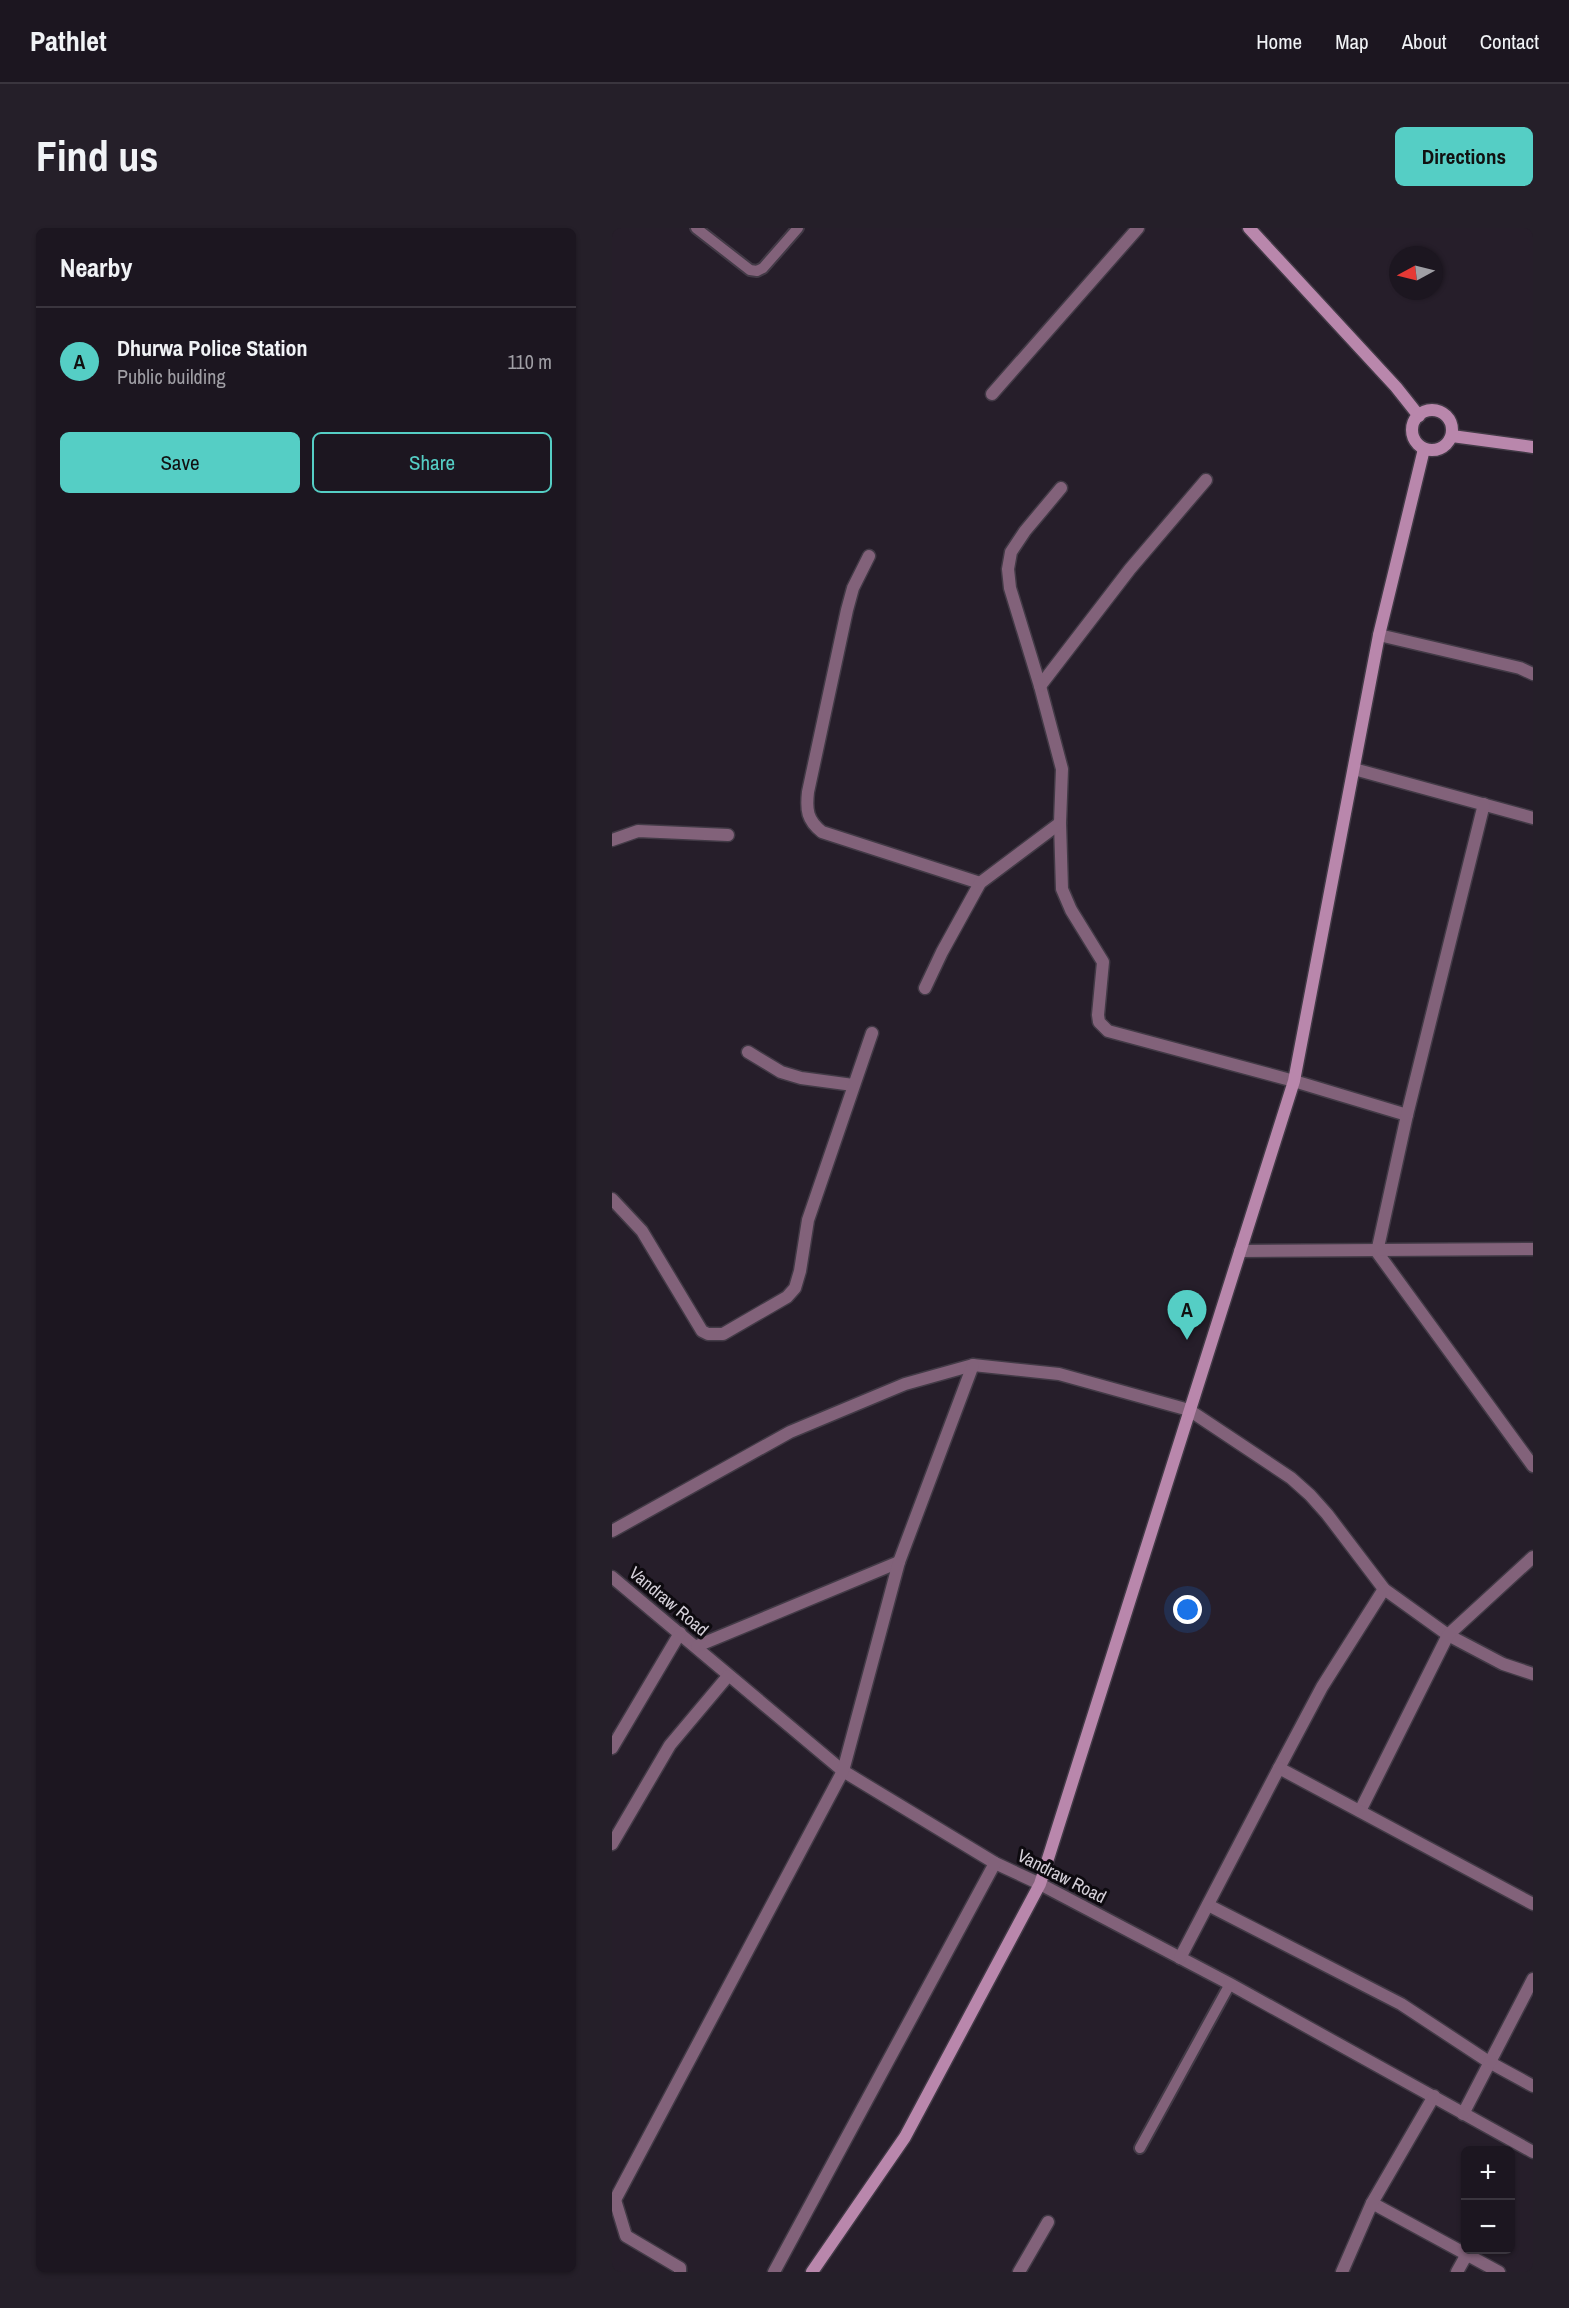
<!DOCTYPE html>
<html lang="en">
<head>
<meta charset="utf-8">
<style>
  :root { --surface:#1c1620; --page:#251f29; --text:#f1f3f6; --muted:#a09fa5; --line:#3a353e; --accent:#55cec5 }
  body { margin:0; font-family:"Archivo Narrow",sans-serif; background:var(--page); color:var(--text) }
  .controls { position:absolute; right:18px; bottom:18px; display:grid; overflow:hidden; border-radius:9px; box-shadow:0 2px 4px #0004 }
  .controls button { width:54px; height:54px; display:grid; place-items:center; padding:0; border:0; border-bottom:2px solid var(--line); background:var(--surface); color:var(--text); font:30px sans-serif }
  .compass { position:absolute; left:777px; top:18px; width:54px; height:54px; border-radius:50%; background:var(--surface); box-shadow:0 2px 4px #0004; rotate:263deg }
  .you { position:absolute; left:576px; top:1382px; width:21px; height:21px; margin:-15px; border:4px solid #fff; border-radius:50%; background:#1a73e8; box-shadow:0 0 0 9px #1a73e833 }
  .badge { display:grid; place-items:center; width:39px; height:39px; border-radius:50%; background:var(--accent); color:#111; font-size:20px; font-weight:700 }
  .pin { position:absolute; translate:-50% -50px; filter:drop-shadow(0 2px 3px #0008) }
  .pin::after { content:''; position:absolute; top:32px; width:21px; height:18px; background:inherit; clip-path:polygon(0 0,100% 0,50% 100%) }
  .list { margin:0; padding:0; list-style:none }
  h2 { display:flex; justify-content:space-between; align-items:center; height:78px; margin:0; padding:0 24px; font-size:26px }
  h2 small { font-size:20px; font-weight:400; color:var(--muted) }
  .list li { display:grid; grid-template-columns:39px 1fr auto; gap:18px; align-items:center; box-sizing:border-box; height:108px; padding:0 24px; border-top:2px solid var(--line) }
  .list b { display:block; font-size:22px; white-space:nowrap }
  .list p { margin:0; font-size:20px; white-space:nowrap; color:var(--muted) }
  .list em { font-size:20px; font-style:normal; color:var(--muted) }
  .actions { display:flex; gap:12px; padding:18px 24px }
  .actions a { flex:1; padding:14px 0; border:2px solid var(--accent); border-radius:9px; text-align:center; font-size:21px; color:var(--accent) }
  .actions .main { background:var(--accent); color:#111 }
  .map { position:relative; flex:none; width:921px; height:2044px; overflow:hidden; border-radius:9px }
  header { display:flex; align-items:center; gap:36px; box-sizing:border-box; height:84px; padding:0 30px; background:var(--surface); border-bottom:2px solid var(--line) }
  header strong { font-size:28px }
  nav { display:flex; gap:33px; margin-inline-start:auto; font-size:21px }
  .intro { display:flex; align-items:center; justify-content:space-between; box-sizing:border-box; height:144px; padding:0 36px }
  h1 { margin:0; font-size:42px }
  .button { padding:15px 27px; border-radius:9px; background:var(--accent); color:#111; font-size:21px; font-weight:700 }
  main { display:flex; gap:36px; padding:0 36px }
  aside { flex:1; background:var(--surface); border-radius:9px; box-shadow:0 2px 4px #0004 }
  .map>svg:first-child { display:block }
</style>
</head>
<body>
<header>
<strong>Pathlet</strong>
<nav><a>Home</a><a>Map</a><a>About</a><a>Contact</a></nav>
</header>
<div class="intro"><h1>Find us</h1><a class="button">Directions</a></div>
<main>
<aside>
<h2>Nearby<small></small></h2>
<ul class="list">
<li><span class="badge">A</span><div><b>Dhurwa Police Station</b><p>Public building</p></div><em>110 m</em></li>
</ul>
<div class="actions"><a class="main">Save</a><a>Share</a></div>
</aside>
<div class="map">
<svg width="921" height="2044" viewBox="0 0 921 2044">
  <rect width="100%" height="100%" fill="#261e2a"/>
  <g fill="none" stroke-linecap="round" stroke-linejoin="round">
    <defs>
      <g id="lane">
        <polyline points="84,0 138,42 145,43 151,40 186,0"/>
        <polyline points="528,1920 618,1756"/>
      </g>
      <g id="street">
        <polyline points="380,166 526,0"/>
        <polyline points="449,260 413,303 399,324 396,341 398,360 428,458 450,541 448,595 450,661 459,682 491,734 486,787 487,794 496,803 682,853 795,887"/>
        <path d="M257,328L241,360L235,382L196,564C194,582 195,592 210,604L368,655"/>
        <polyline points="767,407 908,440 921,446"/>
        <polyline points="428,458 518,341 594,252"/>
        <polyline points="742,541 921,590"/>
        <polyline points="872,576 795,887 765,1024 921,1238"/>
        <polyline points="0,612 26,603 116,607"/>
        <polyline points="313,760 330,724 368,655 448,595"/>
        <polyline points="136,824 169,844 189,850 241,857"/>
        <polyline points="0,971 30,1003 90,1103 96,1106 111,1106 175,1069 183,1060 188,1043 196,992 260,805"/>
        <polyline points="628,1023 921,1021"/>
        <polyline points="0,1303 178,1204 293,1156 361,1137 447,1146 577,1182 679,1250 698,1267 715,1286 772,1361 836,1407 891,1436 921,1446"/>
        <polyline points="0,1349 231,1543 383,1635 428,1656 618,1756 921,1924"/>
        <polyline points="85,1418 287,1334"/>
        <polyline points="0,1520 68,1405"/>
        <polyline points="667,1540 710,1459 772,1361"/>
        <polyline points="748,1583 836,1407 921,1329"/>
        <polyline points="0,1616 58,1517 116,1448"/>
        <polyline points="596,1677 789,1776 877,1834 921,1858"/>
        <polyline points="568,1730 667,1540 921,1676"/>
        <polyline points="851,1886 921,1751"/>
        <polyline points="0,1971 3,1972 231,1543 287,1334 361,1137"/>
        <polyline points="3,1972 14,2008 68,2040 68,2044"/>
        <polyline points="760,1975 887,2044"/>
        <polyline points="162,2044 383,1635"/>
        <polyline points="407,2044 436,1994"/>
        <polyline points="730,2044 760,1975 822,1868"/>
        <polyline points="845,2044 855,2026"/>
      </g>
      <g id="secondary">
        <polyline points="637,0 784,159 807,188"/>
        <circle cx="820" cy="202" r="20"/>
        <polyline points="840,208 921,219"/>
        <polyline points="200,2044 293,1909 428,1656 682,853 767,407 812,221"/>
      </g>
    </defs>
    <!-- lane casing -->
    <use href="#lane" stroke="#423a46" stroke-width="14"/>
    <!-- street casing -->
    <use href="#street" stroke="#423a46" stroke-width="15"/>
    <!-- secondary casing -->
    <use href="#secondary" stroke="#423a46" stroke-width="15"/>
    <!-- lane -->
    <use href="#lane" stroke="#82627a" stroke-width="10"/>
    <!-- street -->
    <use href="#street" stroke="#82627a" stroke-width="12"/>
    <!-- secondary -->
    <use href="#secondary" stroke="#b987ac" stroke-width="12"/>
  </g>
  <g text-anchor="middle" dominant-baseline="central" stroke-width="6" stroke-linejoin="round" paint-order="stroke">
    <!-- street labels -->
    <g font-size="18" fill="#d5d0d9" stroke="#0d0a0f">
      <text transform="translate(57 1373) rotate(40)">Vandraw Road</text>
      <text transform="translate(450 1648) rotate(27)">Vandraw Road</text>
    </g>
  </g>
</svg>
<div class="controls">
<button>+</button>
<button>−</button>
</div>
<svg class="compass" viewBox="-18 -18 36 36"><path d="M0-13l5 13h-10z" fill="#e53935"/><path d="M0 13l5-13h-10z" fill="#a09fa5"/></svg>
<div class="you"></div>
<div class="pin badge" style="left:575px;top:1112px">A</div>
</div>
</main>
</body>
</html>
